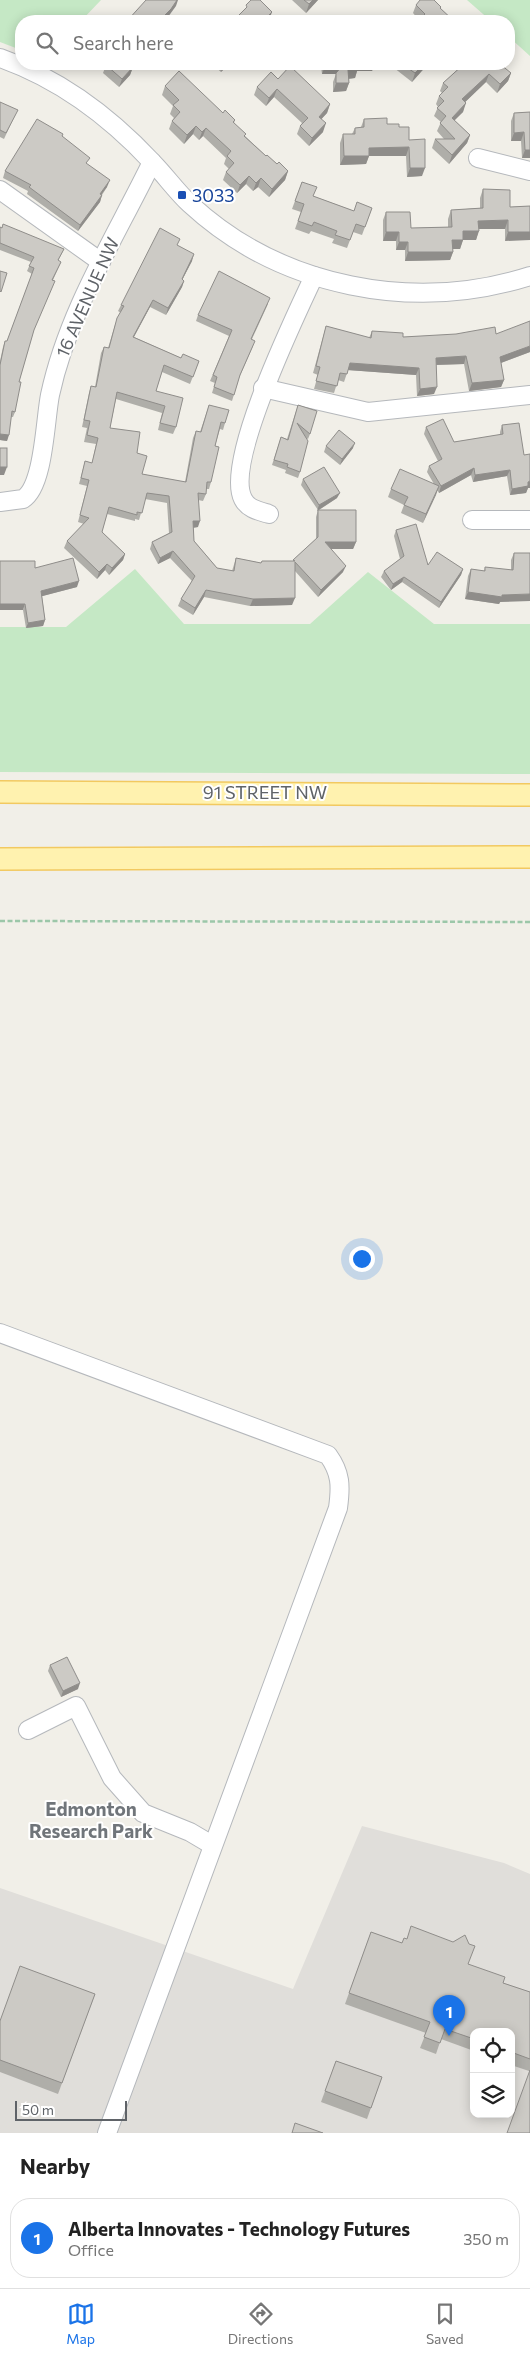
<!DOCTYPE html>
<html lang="en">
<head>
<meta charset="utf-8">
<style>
  :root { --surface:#fff; --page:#f6f6f6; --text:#222; --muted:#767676; --line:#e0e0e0; --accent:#1a73e8 }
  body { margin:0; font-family:Commissioner,sans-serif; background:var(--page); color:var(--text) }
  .controls { position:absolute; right:15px; bottom:15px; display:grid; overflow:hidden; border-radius:10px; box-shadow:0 2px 12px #0003 }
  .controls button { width:45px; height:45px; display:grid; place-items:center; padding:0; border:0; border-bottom:1px solid var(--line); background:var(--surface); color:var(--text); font:25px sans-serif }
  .scale { position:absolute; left:15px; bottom:12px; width:112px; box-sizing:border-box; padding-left:5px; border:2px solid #5f6368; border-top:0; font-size:14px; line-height:18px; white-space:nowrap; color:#5f6368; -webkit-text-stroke:4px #fff; paint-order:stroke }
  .you { position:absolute; left:361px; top:1258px; width:18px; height:18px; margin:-12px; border:4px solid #fff; border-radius:50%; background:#1a73e8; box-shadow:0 0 0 8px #1a73e833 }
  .badge { display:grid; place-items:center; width:32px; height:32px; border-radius:50%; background:var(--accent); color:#fff; font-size:16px; font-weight:700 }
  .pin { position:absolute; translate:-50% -41px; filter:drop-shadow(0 1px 2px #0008) }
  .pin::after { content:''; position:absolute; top:26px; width:18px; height:15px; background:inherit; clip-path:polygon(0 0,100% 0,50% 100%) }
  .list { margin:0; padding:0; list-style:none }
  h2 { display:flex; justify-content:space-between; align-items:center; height:65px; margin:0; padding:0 20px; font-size:21px }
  h2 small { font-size:16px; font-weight:400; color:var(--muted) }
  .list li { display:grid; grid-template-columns:32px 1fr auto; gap:15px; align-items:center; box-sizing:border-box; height:80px; margin:0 10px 10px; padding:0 10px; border:1px solid var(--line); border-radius:20px }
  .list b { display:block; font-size:19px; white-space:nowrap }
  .list p { margin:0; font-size:16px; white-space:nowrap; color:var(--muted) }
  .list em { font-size:16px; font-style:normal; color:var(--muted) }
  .icon { flex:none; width:28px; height:28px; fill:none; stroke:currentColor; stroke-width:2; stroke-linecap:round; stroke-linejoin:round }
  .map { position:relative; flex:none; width:530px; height:2133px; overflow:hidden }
  .search { position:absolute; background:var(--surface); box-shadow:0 2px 12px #0003; left:15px; right:15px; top:15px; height:55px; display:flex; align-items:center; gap:12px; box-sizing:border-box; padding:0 18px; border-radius:20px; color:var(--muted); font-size:19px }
  .sheet { height:155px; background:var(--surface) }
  nav { display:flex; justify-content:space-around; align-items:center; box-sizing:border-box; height:70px; border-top:1px solid var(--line); background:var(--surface); font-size:14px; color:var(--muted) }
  nav a { display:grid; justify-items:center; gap:2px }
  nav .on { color:var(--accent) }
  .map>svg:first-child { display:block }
</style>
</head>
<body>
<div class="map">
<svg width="530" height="2133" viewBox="0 0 530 2133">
  <rect width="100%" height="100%" fill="#f1efe8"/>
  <!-- industrial -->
  <path fill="#e0deda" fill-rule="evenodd" d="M362,1826L504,1863L530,1874V2133H0V1888L293,1989ZM474,2032H511V2114H474Z"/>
  <!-- green -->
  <g fill="#c5e8c5">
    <polygon points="0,0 101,0 81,21 21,21 21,50 0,42"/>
    <polygon points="467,0 530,0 530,56 509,37 509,21 491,21"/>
    <polygon points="135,569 184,624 310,624 368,572 434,624 530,624 530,774 0,772 0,627 66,627"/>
  </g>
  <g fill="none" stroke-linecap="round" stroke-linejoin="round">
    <defs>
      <g id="minor">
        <path d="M0,58C60,79 109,116 152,162C165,175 176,191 190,204C281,288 414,313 530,276"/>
        <polyline points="478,158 530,171"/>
        <polyline points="0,190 101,262"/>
        <polyline points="263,388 368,412 530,395"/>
        <path d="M0,502L23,499C44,486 45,420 50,395C68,311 115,238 152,162"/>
        <path d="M269,514C259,511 248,509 243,499C224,462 296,315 314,276"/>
        <polyline points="472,520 530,520"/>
        <path d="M0,1333L328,1455C341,1473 341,1486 338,1508L107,2133"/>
        <polyline points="28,1730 76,1706 112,1778 143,1813 190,1832 212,1845"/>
      </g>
      <g id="major">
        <polyline points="0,792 530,795"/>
        <polyline points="0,859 530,857"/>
      </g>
    </defs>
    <!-- minor casing -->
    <use href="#minor" stroke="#b5b8bc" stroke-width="20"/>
    <!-- major casing -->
    <use href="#major" stroke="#f2c960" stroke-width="24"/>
    <!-- path -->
    <polyline stroke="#9cc7a9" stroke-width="2.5" stroke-dasharray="5 2.5" stroke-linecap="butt" points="0,921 530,922"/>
    <!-- minor -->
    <use href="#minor" stroke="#fff" stroke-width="18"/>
    <!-- major -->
    <use href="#major" stroke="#fff2af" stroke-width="21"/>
  </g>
  <!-- wall -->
  <g fill="#afaea9">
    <polygon points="292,0 318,0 306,13"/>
    <polygon points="416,5 441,7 441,9 419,20 413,13"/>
    <polygon points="212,64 229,64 221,72"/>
    <polygon points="250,64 257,64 254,67"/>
    <polygon points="316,64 375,64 372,71 357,71 355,78 349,79 349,83 346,91 333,92 333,82 336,74 322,74 321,66 316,66"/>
    <polygon points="389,64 428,64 412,82"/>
    <polygon points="464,64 511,73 508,81 497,93 486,82 465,102 463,112 454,120 470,135 467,143 449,164 432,148 435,139 444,139 437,131 441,122 434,116 438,107 436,104 439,96 442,93 440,91 443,83"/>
    <polygon points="106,65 133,67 130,75 119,87 103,73"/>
    <polygon points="278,79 330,104 327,113 321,119 323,132 309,146 297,134 300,126 302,123 274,97 266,106 254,95 257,87"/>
    <polygon points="165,86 223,113 235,120 234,123 245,136 266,156 288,171 285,180 269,197 258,187 253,191 246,184 237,193 223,180 226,172 229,169 224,164 226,158 203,136 199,140 193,134 184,144 169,129 172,121 174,118 170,114 173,106 162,95"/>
    <polygon points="0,102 15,115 4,139 0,137"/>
    <polygon points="530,112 530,158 522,158 521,141 511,141 511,121 514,113"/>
    <polygon points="364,119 399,127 409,140 422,176 407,177 406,156 369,156 366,164 340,165 340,143 343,134 352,134 355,128 361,127"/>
    <polygon points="63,134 62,137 107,187 102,195 100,202 78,231 27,194 28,191 3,178 5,171"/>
    <polygon points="302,182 313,196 354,211 372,208 362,235 353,232 347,248 332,243 334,239 311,231 309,234 295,229 301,212 292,209"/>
    <polygon points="483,189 510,207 530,206 505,241 505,229 479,229 476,240 463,240 460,249 453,249 453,252 450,260 405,261 405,250 396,250 396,241 383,241 383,220 386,212 411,228 448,227 448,219 451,210 480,208 480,198"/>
    <polygon points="0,227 64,249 58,261 61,262 53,280 33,332 19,382 15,412 13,417 11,417 7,441 0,440 0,361 3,347 5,341 7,341 32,274 27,271 31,262 0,250"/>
    <polygon points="178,246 192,261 182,280 184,281 182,287 166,315 150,307 134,337 181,358 199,361 190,384 162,372 156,391 176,427 173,434 158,430 162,413 116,399 110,428 137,453 142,474 185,482 193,438 196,431 200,432 209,405 225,423 223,430 220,429 215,446 211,482 209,489 206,489 206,494 203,501 198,500 198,527 193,528 194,541 217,568 232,571 236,558 261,563 262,561 293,561 293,560 316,539 316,517 318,510 301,485 303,479 337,498 319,510 356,542 353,549 331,549 343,572 318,597 295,571 292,605 250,606 204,597 193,615 178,606 181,599 192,581 170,558 158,564 150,549 152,542 169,533 167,503 145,499 139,520 135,519 135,521 107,514 102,532 125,554 123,560 109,575 105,570 97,579 64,548 67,541 84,524 78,522 87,486 79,484 85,461 92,463 96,444 84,442 87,428 82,427 89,393 91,386 95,387 101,353 104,347 108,348 115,325 121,313 118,311 121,305"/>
    <polygon points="268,304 252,339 253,346 239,378 232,401 212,393 215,383 210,381 229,336 196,321 198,315"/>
    <polygon points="326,326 369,338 372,331 403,337 496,334 530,352 501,363 504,380 501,387 469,391 464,364 436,365 434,394 417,396 416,375 348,370 344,382 338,380 334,393 314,389 318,375 313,373"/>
    <polygon points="298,405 310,434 308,439 306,438 300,472 298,478 285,473 286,470 272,465 281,437 287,439"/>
    <polygon points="502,425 528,488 526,493 510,495 507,476 473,482 471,475 439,493 437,490 423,523 401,513 404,505 388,497 391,489 434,484 427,472 429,466 438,461 424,434 426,427 454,442 500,435 500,432"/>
    <polygon points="326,446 353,448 340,465 324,452"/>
    <polygon points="396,530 428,565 463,569 461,575 439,608 402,582 391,590 381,577 384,571 400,559 394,536"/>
    <polygon points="514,553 530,553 499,604 465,599 468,576 471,569 484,571 485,567 511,570 511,560"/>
    <polygon points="35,568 77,587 42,596 45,620 43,626 26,628 23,610"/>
    <polygon points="50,1665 78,1689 61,1697 48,1671"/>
    <polygon points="371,1932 402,1943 468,1964 503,1983 530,1992 530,2133 529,2071 511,2065 511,2032 474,2032 474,2051 441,2039 436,2054 420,2048 426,2033 345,2004"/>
    <polygon points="95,1994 58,2094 0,2072 0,2021"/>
    <polygon points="336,2061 382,2077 367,2119 321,2102"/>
  </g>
  <!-- shaded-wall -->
  <g fill="#8f8d8a">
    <polygon points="177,0 178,0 176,6 168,17 164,21 159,21"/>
    <polygon points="313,0 318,0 306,13 309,4"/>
    <polygon points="272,12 269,20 268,21 263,21"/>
    <polygon points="224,64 229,64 221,72"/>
    <polygon points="317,64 322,64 321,66 316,66"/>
    <polygon points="357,64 375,64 372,71 357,71 355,78 345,79 348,70"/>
    <polygon points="424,64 428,64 412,82 415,73"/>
    <polygon points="343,65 339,74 322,74 325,66"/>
    <polygon points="133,67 130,75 119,87 122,79"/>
    <polygon points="511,73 508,81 497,93 500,84"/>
    <polygon points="489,74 486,82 459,108 462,99"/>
    <polygon points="336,83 349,83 346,91 333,92"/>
    <polygon points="277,89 274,97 266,106 269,98"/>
    <polygon points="466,103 463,112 449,126 452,118"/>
    <polygon points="330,104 327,113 316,125 319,117"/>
    <polygon points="326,123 323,132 309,146 312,138"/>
    <polygon points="196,126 193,134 184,144 187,135"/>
    <polygon points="206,128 203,136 199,140 202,132"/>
    <polygon points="524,132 521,141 511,141 514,133"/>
    <polygon points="470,135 467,143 449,164 452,155"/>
    <polygon points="409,147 406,156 369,156 366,164 340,165 344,156 369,148"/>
    <polygon points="525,150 530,150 530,158 522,158"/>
    <polygon points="410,168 425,168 422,176 407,177"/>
    <polygon points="288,171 285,180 269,197 272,189"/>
    <polygon points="249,176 246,184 237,193 240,185"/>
    <polygon points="261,178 258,187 253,191 256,183"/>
    <polygon points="110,180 107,187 97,200 100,194"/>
    <polygon points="102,195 100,202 78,231 80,225"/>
    <polygon points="508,220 505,229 475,229 478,221"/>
    <polygon points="463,231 479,231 476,240 460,240"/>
    <polygon points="386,232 399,232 396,241 383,241"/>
    <polygon points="508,232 530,232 530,240 505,241"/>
    <polygon points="452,240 463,240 460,249 449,249"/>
    <polygon points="399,242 408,242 405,250 396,250"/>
    <polygon points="408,252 453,252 450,260 405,261"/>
    <polygon points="194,254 192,261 179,286 182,279"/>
    <polygon points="184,281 182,287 166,315 168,308"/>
    <polygon points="153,300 150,307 130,344 133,337"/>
    <polygon points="530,346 530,352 498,364 500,357"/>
    <polygon points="466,356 464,364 433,365 436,358"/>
    <polygon points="350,363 419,368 416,375 347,370"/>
    <polygon points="504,380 501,387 469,391 472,383"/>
    <polygon points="437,387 434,394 417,396 420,389"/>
    <polygon points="0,434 9,435 7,441 0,440"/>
    <polygon points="355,443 353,448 340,465 342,459"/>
    <polygon points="0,467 7,467 4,475 0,475"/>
    <polygon points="474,468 471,475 439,493 441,486"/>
    <polygon points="510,470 507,476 473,482 475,475"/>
    <polygon points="530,481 530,488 528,488 526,493 510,495 512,489 528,482"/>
    <polygon points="439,486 436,495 423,523 426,514"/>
    <polygon points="340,493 337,498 317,511 319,505"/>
    <polygon points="193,521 200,521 198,527 190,528"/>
    <polygon points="325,542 356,542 353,549 322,549"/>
    <polygon points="173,551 170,558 158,564 160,558"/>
    <polygon points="125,554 123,560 109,575 112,568"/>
    <polygon points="107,564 105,570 97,579 99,572"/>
    <polygon points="346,566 343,572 318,597 321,590"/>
    <polygon points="463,569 461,575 439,608 441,602"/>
    <polygon points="404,577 402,582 391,590 393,584"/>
    <polygon points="79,581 77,587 39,597 41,591"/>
    <polygon points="206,590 204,597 193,615 195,608"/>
    <polygon points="468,592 502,595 530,594 530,601 500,602 499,604 465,599"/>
    <polygon points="295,598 292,605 250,606 253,599"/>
    <polygon points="0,604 25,604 23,610 0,610"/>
    <polygon points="45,620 43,626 26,628 28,623"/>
    <polygon points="80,1683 78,1689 61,1697 63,1691"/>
  </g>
  <!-- building -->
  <g fill="#cccac5" stroke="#8f8d8a">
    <polygon points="146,0 177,0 171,9 159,21 127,21"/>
    <polygon points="251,0 260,0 272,12 263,21 233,21 247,7 246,5"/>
    <polygon points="304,0 313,0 309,4"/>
    <polygon points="420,0 434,0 441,7 440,8 454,21 418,21 425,14 416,5"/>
    <polygon points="107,64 129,64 133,67 122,79 106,65"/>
    <polygon points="324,64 358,64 358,70 348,70 349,83 336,83 336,73 343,65 325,66"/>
    <polygon points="402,64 424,64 415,73"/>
    <polygon points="464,64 500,64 511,73 500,84 489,74 462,99 466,103 452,118 470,135 452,155 435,139 455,139 440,123 446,116 437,108 444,101 439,96 448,87 443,83"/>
    <polygon points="290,66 330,104 319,117 326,123 312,138 300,126 308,118 277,89 269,98 257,87 271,72 278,79"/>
    <polygon points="179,71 223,113 225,110 235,120 233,122 246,134 244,136 266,156 267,155 277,164 279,162 288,171 272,189 261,178 256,183 249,176 240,185 226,172 234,163 227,156 231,151 206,128 202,132 196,126 187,135 172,121 180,112 173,105 179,100 165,86"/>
    <polygon points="0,102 18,110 6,133 0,130"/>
    <polygon points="530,112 530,150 525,150 524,132 514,133 514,113"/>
    <polygon points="387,118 387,124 399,124 399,127 409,127 409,140 425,139 425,168 410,168 409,147 369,148 369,156 344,156 343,134 355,134 355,128 364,127 364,119"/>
    <polygon points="37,119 63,134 62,136 90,158 86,163 110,180 100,194 102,195 80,225 29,187 31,185 5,171"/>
    <polygon points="302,182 317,187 313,196 354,211 357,202 372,208 365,227 356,224 350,240 335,235 337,231 314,222 312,226 298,221 304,204 295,201"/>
    <polygon points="483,189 510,190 510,207 530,206 530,232 508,232 508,220 478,221 479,231 463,231 463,240 452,240 453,252 408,252 408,242 399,242 399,232 386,232 386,212 410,212 411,228 452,227 451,210 483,208"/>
    <polygon points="3,224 64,249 58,260 61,262 52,280 55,281 34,330 19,382 21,382 15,412 12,411 9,435 0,434 0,365 5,341 7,341 34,268 29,266 34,257 0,243 0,227 2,228"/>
    <polygon points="160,228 180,239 177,245 194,254 182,279 184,281 168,308 153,300 133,337 181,358 183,354 199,361 193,377 164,365 156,391 183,398 176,427 160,423 165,406 117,392 110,428 140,432 137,453 147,456 142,474 186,482 196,431 201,432 209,405 229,410 225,423 221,422 215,446 219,447 211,482 207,482 206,494 198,493 200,521 193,521 194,541 217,568 234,571 236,558 261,563 262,561 295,561 293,560 318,537 318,510 356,510 356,542 325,542 346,566 321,590 295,562 295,598 253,599 206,590 195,608 181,599 195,576 173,551 160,558 152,542 172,532 169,496 147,493 142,513 137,512 137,515 109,507 102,532 125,554 112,568 107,564 99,572 67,541 89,518 80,515 89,480 81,478 85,461 92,463 98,438 87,435 90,421 84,420 91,386 96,387 104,347 109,348 117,318 124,306 121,305"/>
    <polygon points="0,271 7,273 1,292 0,291"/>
    <polygon points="219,271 270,298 251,339 255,341 240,375 234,395 214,387 217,377 213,375 232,330 198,315"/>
    <polygon points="530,321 530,346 500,357 504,380 472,383 466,356 436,358 437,387 420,389 419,368 350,363 347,374 340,373 337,386 316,381 320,367 316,366 326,326 371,338 372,331 403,333 403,337 456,334 495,327 496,334"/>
    <polygon points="298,405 317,411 310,434 297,423 308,441 300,472 287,467 288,464 274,460 281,437 288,440"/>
    <polygon points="443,419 454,442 503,434 502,425 519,423 524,455 530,454 530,481 528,482 528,486 512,489 510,470 475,475 474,468 441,486 429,466 442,459 426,427"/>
    <polygon points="339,430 355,443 342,459 326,446"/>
    <rect x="0" y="448" width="7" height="19"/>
    <polygon points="324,467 340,493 319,505 303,479"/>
    <polygon points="400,469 439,486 426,514 404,505 408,497 391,489"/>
    <polygon points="416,524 428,565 437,552 463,569 441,602 404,577 393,584 384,571 404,556 396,530"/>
    <polygon points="514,553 530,553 530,594 502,595 502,597 468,592 471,569 485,571 485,567 513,570"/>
    <polygon points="73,558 79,581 41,591 45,620 28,623 25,604 0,604 0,561 35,561 35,568"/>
    <polygon points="67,1657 80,1683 63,1691 50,1665"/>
    <polygon points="411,1926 453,1942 465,1935 469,1944 475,1946 468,1964 505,1977 503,1983 530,1992 530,2059 511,2052 511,2032 474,2032 474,2039 445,2029 440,2043 424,2037 430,2022 349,1993 371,1932 402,1943 404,1938 407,1939"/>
    <polygon points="20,1966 95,1994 62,2083 0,2060 0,2021"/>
    <polygon points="336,2061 382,2077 371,2108 325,2091"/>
    <polygon points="530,2070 530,2133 507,2133"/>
    <polygon points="295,2123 323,2133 292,2133"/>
  </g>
  <!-- markers -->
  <rect fill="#1a4fb4" stroke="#fff" stroke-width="2" x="177" y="190" width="10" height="10" rx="2.5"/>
  <g text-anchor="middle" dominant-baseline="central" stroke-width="4" stroke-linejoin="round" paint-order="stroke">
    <!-- transit labels -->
    <g font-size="18" fill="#164399" stroke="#fff" text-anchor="start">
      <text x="192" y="195">3033</text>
    </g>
    <!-- street labels -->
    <g font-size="18" fill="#5f6368" stroke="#fff">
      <text transform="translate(87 297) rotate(-66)">16 AVENUE NW</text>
      <text x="265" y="792">91 STREET NW</text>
    </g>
    <!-- neighbourhood labels -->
    <g font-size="19" font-weight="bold" fill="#70757a" stroke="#fff">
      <text x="91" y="1808">Edmonton<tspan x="91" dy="22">Research Park</tspan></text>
    </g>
  </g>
</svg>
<div class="controls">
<button><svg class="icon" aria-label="locate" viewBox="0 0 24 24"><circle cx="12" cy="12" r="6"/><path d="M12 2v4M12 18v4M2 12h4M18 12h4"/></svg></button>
<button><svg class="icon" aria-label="layers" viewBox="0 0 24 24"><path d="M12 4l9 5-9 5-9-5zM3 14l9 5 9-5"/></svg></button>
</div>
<div class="scale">50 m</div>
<div class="you"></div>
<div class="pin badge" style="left:449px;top:2036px">1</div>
<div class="search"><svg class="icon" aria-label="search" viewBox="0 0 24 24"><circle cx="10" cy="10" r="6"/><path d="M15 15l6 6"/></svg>Search here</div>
</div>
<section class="sheet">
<h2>Nearby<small></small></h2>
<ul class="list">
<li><span class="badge">1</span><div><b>Alberta Innovates - Technology Futures</b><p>Office</p></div><em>350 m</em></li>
</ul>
</section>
<nav>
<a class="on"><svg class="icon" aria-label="map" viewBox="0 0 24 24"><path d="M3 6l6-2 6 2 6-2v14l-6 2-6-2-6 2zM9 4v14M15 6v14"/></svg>Map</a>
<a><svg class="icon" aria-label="directions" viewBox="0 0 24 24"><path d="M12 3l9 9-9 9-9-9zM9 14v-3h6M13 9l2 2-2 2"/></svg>Directions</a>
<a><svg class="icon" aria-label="saved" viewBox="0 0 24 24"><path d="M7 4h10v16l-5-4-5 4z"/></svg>Saved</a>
</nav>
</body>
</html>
